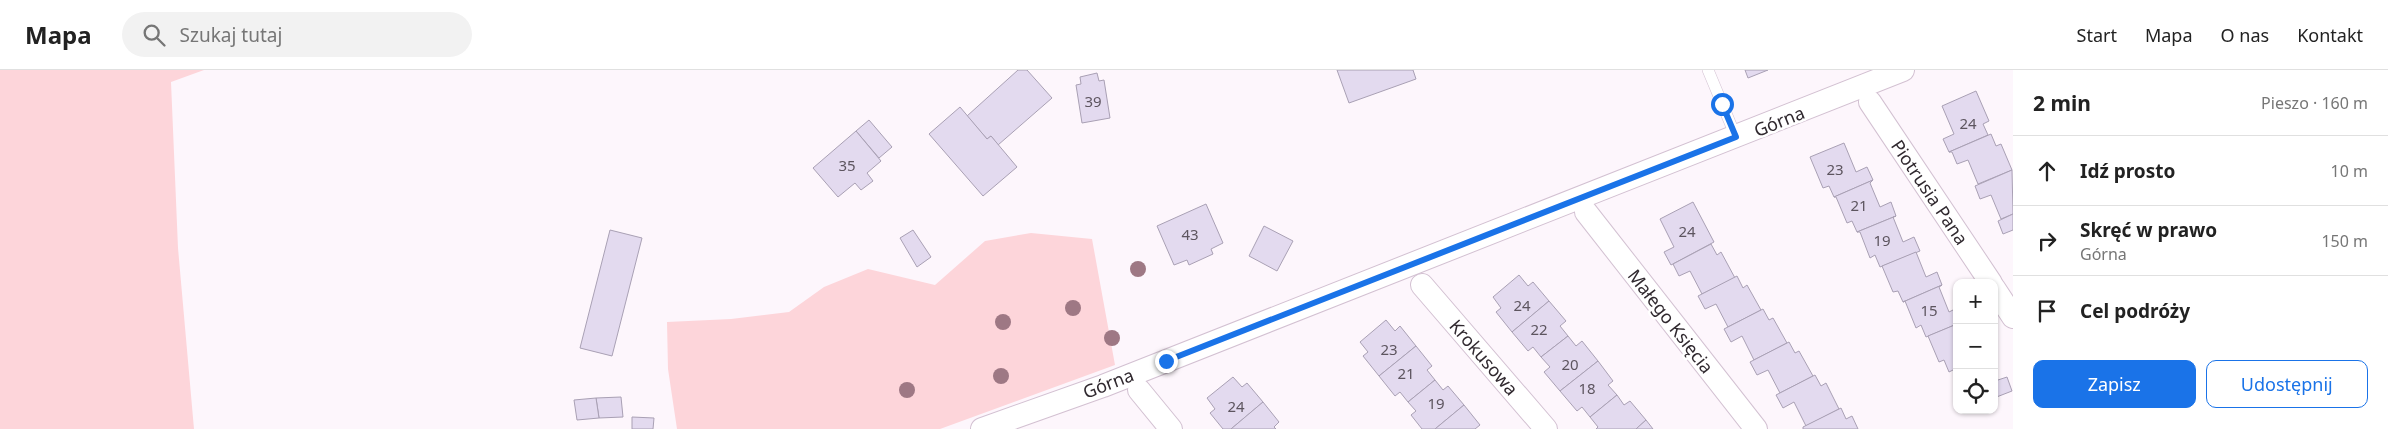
<!DOCTYPE html>
<html lang="pl">
<head>
<meta charset="utf-8">
<style>
  :root { --surface:#fff; --page:#f2f2f2; --text:#222; --muted:#767676; --line:#e0e0e0; --accent:#1a73e8 }
  body { margin:0; font-family:"Noto Sans",sans-serif; background:var(--page); color:var(--text) }
  .controls { position:absolute; right:15px; bottom:15px; display:grid; overflow:hidden; border-radius:10px; box-shadow:0 1px 4px #0004 }
  .controls button { width:45px; height:45px; display:grid; place-items:center; padding:0; border:0; border-bottom:1px solid var(--line); background:var(--surface); color:var(--text); font:25px sans-serif }
  .stop { position:absolute; width:15px; height:15px; margin:-11px; border:4px solid #1a73e8; border-radius:50%; background:#fff }
  .stop.end { background:#1a73e8; border-color:#fff; box-shadow:0 1px 5px #0008 }
  .list { margin:0; padding:0; list-style:none }
  h2 { display:flex; justify-content:space-between; align-items:center; height:65px; margin:0; padding:0 20px; font-size:21px }
  h2 small { font-size:16px; font-weight:400; color:var(--muted) }
  .list li { display:grid; grid-template-columns:32px 1fr auto; gap:15px; align-items:center; box-sizing:border-box; height:70px; padding:0 20px; border-top:1px solid var(--line) }
  .list b { display:block; font-size:19px; white-space:nowrap }
  .list p { margin:0; font-size:16px; white-space:nowrap; color:var(--muted) }
  .list em { font-size:16px; font-style:normal; color:var(--muted) }
  .actions { display:flex; gap:10px; padding:15px 20px }
  .actions a { flex:1; padding:11px 0; border:1px solid var(--accent); border-radius:10px; text-align:center; font-size:18px; color:var(--accent) }
  .actions .main { background:var(--accent); color:#fff }
  .icon { flex:none; width:28px; height:28px; fill:none; stroke:currentColor; stroke-width:2; stroke-linecap:round; stroke-linejoin:round }
  .map { position:relative; flex:none; width:2013px; height:359px; overflow:hidden }
  header { display:flex; align-items:center; gap:30px; box-sizing:border-box; height:70px; padding:0 25px; background:var(--surface); border-bottom:1px solid var(--line) }
  header strong { font-size:24px }
  nav { display:flex; gap:28px; margin-inline-start:auto; font-size:18px }
  .search { width:350px; height:45px; background:var(--page); display:flex; align-items:center; gap:12px; box-sizing:border-box; padding:0 18px; border-radius:28px; color:var(--muted); font-size:19px }
  main { display:flex }
  aside { flex:1; background:var(--surface) }
  .map>svg:first-child { display:block }
</style>
</head>
<body>
<header>
<strong>Mapa</strong>
<div class="search"><svg class="icon" aria-label="search" viewBox="0 0 24 24"><circle cx="10" cy="10" r="6"/><path d="M15 15l6 6"/></svg>Szukaj tutaj</div>
<nav><a>Start</a><a>Mapa</a><a>O nas</a><a>Kontakt</a></nav>
</header>
<main>
<div class="map">
<svg width="2013" height="359" viewBox="0 0 2013 359">
  <rect width="100%" height="100%" fill="#fdf6fc"/>
  <!-- green -->
  <g fill="#fdd5da">
    <polygon points="0,0 204,0 171,12 178,178 194,359 0,359"/>
    <polygon points="1031,163 1092,169 1115,295 940,359 677,359 668,299 667,252 731,249 789,242 824,217 868,199 935,215 985,171"/>
  </g>
  <!-- building -->
  <g fill="#e3daef" stroke="#a9a0b4">
    <polygon points="1018,0 1027,0 1052,28 998,75 991,66 987,69 967,46"/>
    <polygon points="1337,0 1413,0 1416,9 1349,33"/>
    <polygon points="1745,0 1768,0 1748,8"/>
    <polygon points="1097,3 1099,11 1104,10 1110,48 1082,53 1076,15 1081,14 1080,7"/>
    <polygon points="1976,21 1989,51 1983,54 1988,65 1949,82 1943,69 1954,64 1942,36"/>
    <polygon points="960,37 987,69 991,66 1017,97 983,126 929,64"/>
    <polygon points="869,50 892,77 879,88 856,61"/>
    <polygon points="856,61 881,91 867,103 873,111 861,120 855,113 838,127 813,98"/>
    <polygon points="1991,64 1996,76 2001,74 2012,100 1978,114 1968,90 1957,94 1952,82 1949,82"/>
    <polygon points="1844,73 1856,102 1867,97 1873,110 1834,127 1829,116 1823,118 1810,87"/>
    <polygon points="2012,100 2013,144 2001,149 1991,125 1980,129 1975,116"/>
    <polygon points="1873,110 1870,113 1880,137 1891,132 1896,146 1857,162 1852,151 1847,153 1836,127 1834,127"/>
    <polygon points="1693,132 1714,172 1671,195 1664,182 1674,177 1660,149"/>
    <polygon points="1206,134 1223,173 1211,179 1213,184 1189,195 1187,190 1174,195 1157,156"/>
    <polygon points="2013,144 2013,160 2003,164 1998,151"/>
    <polygon points="1896,146 1893,147 1903,172 1914,167 1920,181 1880,197 1875,185 1870,188 1860,162 1857,162"/>
    <polygon points="1264,156 1293,171 1277,201 1249,186"/>
    <polygon points="610,160 642,168 612,286 580,278"/>
    <polygon points="913,160 931,187 917,197 900,168"/>
    <polygon points="1711,174 1717,185 1721,182 1735,208 1702,224 1690,201 1679,206 1673,194"/>
    <polygon points="1916,182 1926,207 1937,202 1942,215 1903,232 1898,221 1893,222 1882,196"/>
    <polygon points="1519,205 1528,216 1533,212 1549,231 1512,262 1496,242 1501,238 1493,227"/>
    <polygon points="1737,206 1743,218 1747,215 1761,240 1728,257 1716,234 1705,239 1698,226"/>
    <polygon points="1942,215 1939,217 1949,242 1957,238 1957,254 1926,267 1921,255 1916,258 1905,231 1903,232"/>
    <polygon points="1549,231 1566,251 1560,256 1568,266 1541,287 1533,277 1528,281 1512,262"/>
    <polygon points="1763,239 1769,250 1773,248 1787,273 1754,290 1742,266 1731,272 1724,259"/>
    <polygon points="1386,250 1395,261 1400,256 1416,276 1379,306 1363,286 1368,282 1360,272"/>
    <polygon points="1957,254 1957,298 1949,302 1944,290 1939,292 1928,266"/>
    <polygon points="1568,266 1576,276 1582,271 1598,291 1560,321 1544,302 1550,297 1541,287"/>
    <polygon points="1789,272 1795,283 1799,281 1813,306 1780,323 1768,300 1757,305 1750,292"/>
    <polygon points="1416,276 1432,296 1427,300 1435,310 1408,332 1400,322 1395,326 1379,306"/>
    <polygon points="1598,291 1613,311 1608,315 1617,325 1590,347 1582,337 1577,341 1560,321"/>
    <polygon points="1815,305 1821,316 1826,313 1839,339 1806,356 1794,332 1783,338 1776,325"/>
    <polygon points="1233,307 1242,317 1247,313 1263,332 1231,359 1223,359 1210,343 1215,339 1207,328"/>
    <polygon points="2007,307 2012,321 1994,328 1994,310 1995,311"/>
    <polygon points="1435,310 1443,320 1448,316 1464,335 1435,359 1422,359 1411,345 1416,341 1408,332"/>
    <polygon points="1617,325 1624,335 1630,331 1646,350 1636,359 1596,359 1598,357 1590,347"/>
    <polygon points="621,327 623,347 599,348 596,328"/>
    <polygon points="596,328 599,348 577,350 574,330"/>
    <polygon points="1263,332 1279,352 1274,357 1276,359 1231,359"/>
    <polygon points="1464,335 1480,355 1475,359 1435,359"/>
    <polygon points="1841,338 1846,349 1852,346 1858,359 1803,359 1803,357"/>
    <polygon points="632,347 654,348 653,359 632,359"/>
    <polygon points="1646,350 1653,359 1636,359"/>
  </g>
  <g fill="none" stroke-linecap="round" stroke-linejoin="round">
    <defs>
      <polyline id="service" points="1708,0 1736,67"/>
      <g id="minor">
        <polyline points="1870,32 1991,213"/>
        <polyline points="1586,142 1756,359"/>
        <polyline points="1422,215 1546,359"/>
        <polyline points="1994,218 2013,247"/>
        <polyline points="1139,320 1171,359"/>
        <polyline points="982,359 1103,316 1903,0"/>
      </g>
    </defs>
    <!-- service casing -->
    <use href="#service" stroke="#d3c1d2" stroke-width="12"/>
    <!-- minor casing -->
    <use href="#minor" stroke="#d3c1d2" stroke-width="24"/>
    <!-- service -->
    <use href="#service" stroke="#fff" stroke-width="11"/>
    <!-- minor -->
    <use href="#minor" stroke="#fff" stroke-width="22"/>
  </g>
  <!-- trees -->
  <g fill="#9e7884">
    <circle cx="1138" cy="199" r="8"/>
    <circle cx="1073" cy="238" r="8"/>
    <circle cx="1003" cy="252" r="8"/>
    <circle cx="1112" cy="268" r="8"/>
    <circle cx="1001" cy="306" r="8"/>
    <circle cx="907" cy="320" r="8"/>
  </g>
  <g fill="none" stroke-linecap="round" stroke-linejoin="round">
    <!-- route -->
    <polyline stroke="#1a73e8" stroke-width="6" points="1166,291 1736,67 1722,34"/>
  </g>
  <g text-anchor="middle" dominant-baseline="central" stroke-width="5" stroke-linejoin="round" paint-order="stroke">
    <!-- number labels -->
    <g font-size="15" fill="#5d555f">
      <text x="1093" y="31">39</text>
      <text x="1968" y="53">24</text>
      <text x="847" y="95">35</text>
      <text x="1835" y="99">23</text>
      <text x="1859" y="135">21</text>
      <text x="1687" y="161">24</text>
      <text x="1190" y="164">43</text>
      <text x="1882" y="170">19</text>
      <text x="1522" y="235">24</text>
      <text x="1929" y="240">15</text>
      <text x="1539" y="259">22</text>
      <text x="1389" y="279">23</text>
      <text x="1570" y="294">20</text>
      <text x="1406" y="303">21</text>
      <text x="1587" y="318">18</text>
      <text x="1436" y="333">19</text>
      <text x="1236" y="336">24</text>
    </g>
    <!-- street labels -->
    <g font-size="18" fill="#30292f" stroke="#fff">
      <text transform="translate(1779 51) rotate(-22)">Górna</text>
      <text transform="translate(1930 122) rotate(56)">Piotrusia Pana</text>
      <text transform="translate(1671 251) rotate(52)">Małego Księcia</text>
      <text transform="translate(1484 287) rotate(49)">Krokusowa</text>
      <text transform="translate(1108 313) rotate(-21)">Górna</text>
    </g>
  </g>
</svg>
<div class="controls">
<button>+</button>
<button>−</button>
<button><svg class="icon" aria-label="locate" viewBox="0 0 24 24"><circle cx="12" cy="12" r="6"/><path d="M12 2v4M12 18v4M2 12h4M18 12h4"/></svg></button>
</div>
<div class="stop" style="left:1722px;top:34px"></div>
<div class="stop end" style="left:1166px;top:291px"></div>
</div>
<aside>
<h2>2 min<small>Pieszo · 160 m</small></h2>
<ul class="list">
<li><svg class="icon" aria-label="ahead" viewBox="0 0 24 24"><path d="M12 20V5M6 11l6-6 6 6"/></svg><div><b>Idź prosto</b></div><em>10 m</em></li>
<li><svg class="icon" aria-label="right" viewBox="0 0 24 24"><path d="M7 20v-9h11M14 6l5 5-5 5"/></svg><div><b>Skręć w prawo</b><p>Górna</p></div><em>150 m</em></li>
<li><svg class="icon" aria-label="arrive" viewBox="0 0 24 24"><path d="M6 21V4h12l-3 4 3 4H6"/></svg><div><b>Cel podróży</b></div></li>
</ul>
<div class="actions"><a class="main">Zapisz</a><a>Udostępnij</a></div>
</aside>
</main>
</body>
</html>
